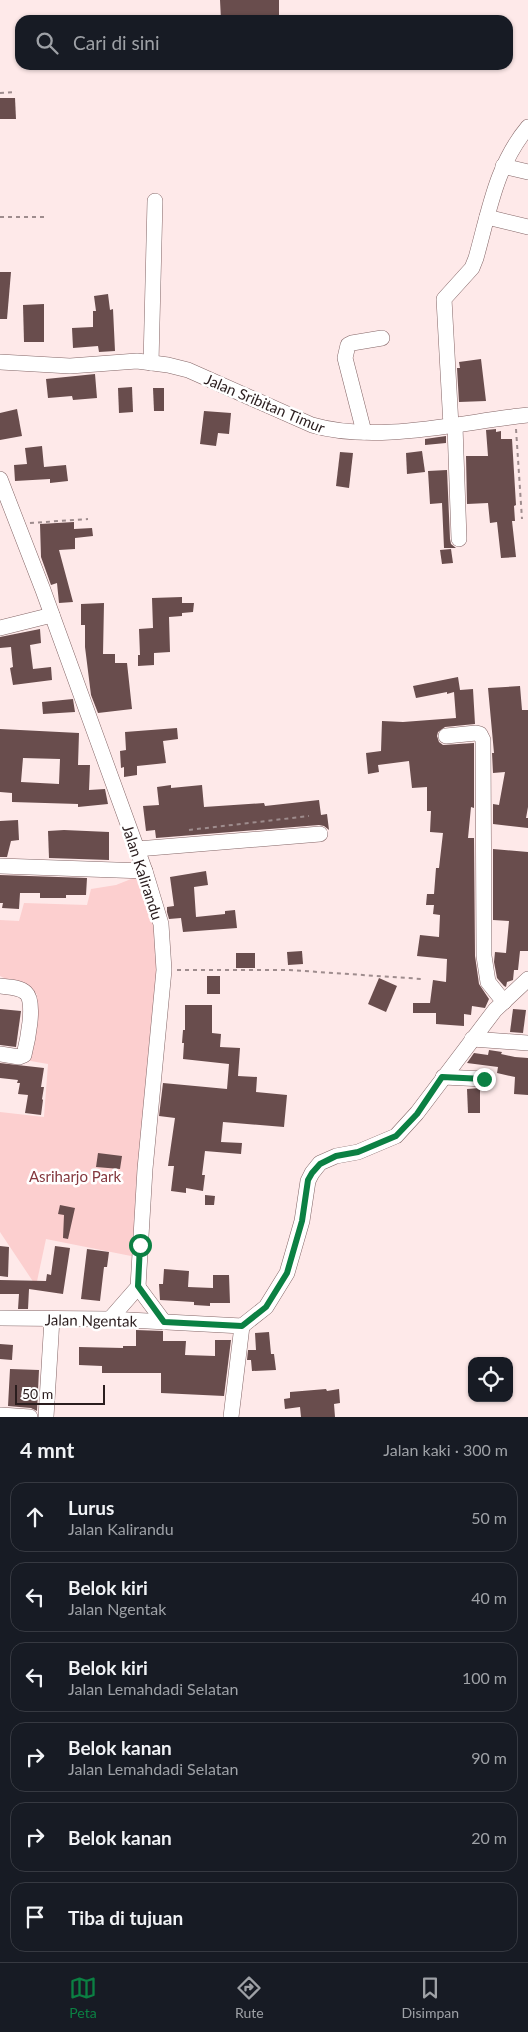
<!DOCTYPE html>
<html lang="id">
<head>
<meta charset="utf-8">
<style>
  :root { --surface:#171b24; --page:#242831; --text:#f1f3f6; --muted:#9ea1a6; --line:#363941; --accent:#0b8043 }
  body { margin:0; font-family:Lato,sans-serif; background:var(--page); color:var(--text) }
  .controls { position:absolute; right:15px; bottom:15px; display:grid; overflow:hidden; border-radius:10px; box-shadow:0 1px 4px #0004 }
  .controls button { width:45px; height:45px; display:grid; place-items:center; padding:0; border:0; border-bottom:1px solid var(--line); background:var(--surface); color:var(--text); font:25px sans-serif }
  .scale { position:absolute; left:15px; bottom:12px; width:90px; box-sizing:border-box; padding-left:5px; border:2px solid #2a1d1e; border-top:0; font-size:14px; line-height:18px; white-space:nowrap; color:#2a1d1e; -webkit-text-stroke:4px #fff; paint-order:stroke }
  .stop { position:absolute; width:15px; height:15px; margin:-11px; border:4px solid #0b8043; border-radius:50%; background:#fff }
  .stop.end { background:#0b8043; border-color:#fff; box-shadow:0 1px 5px #0008 }
  .list { margin:0; padding:0; list-style:none }
  h2 { display:flex; justify-content:space-between; align-items:center; height:65px; margin:0; padding:0 20px; font-size:21px }
  h2 small { font-size:16px; font-weight:400; color:var(--muted) }
  .list li { display:grid; grid-template-columns:32px 1fr auto; gap:15px; align-items:center; box-sizing:border-box; height:70px; margin:0 10px 10px; padding:0 10px; border:1px solid var(--line); border-radius:15px }
  .list b { display:block; font-size:19px; white-space:nowrap }
  .list p { margin:0; font-size:16px; white-space:nowrap; color:var(--muted) }
  .list em { font-size:16px; font-style:normal; color:var(--muted) }
  .icon { flex:none; width:28px; height:28px; fill:none; stroke:currentColor; stroke-width:2; stroke-linecap:round; stroke-linejoin:round }
  .map { position:relative; flex:none; width:528px; height:1417px; overflow:hidden }
  .search { position:absolute; background:var(--surface); box-shadow:0 1px 4px #0004; left:15px; right:15px; top:15px; height:55px; display:flex; align-items:center; gap:12px; box-sizing:border-box; padding:0 18px; border-radius:15px; color:var(--muted); font-size:19px }
  .sheet { height:545px; background:var(--surface) }
  nav { display:flex; justify-content:space-around; align-items:center; box-sizing:border-box; height:70px; border-top:1px solid var(--line); background:var(--surface); font-size:14px; color:var(--muted) }
  nav a { display:grid; justify-items:center; gap:2px }
  nav .on { color:var(--accent) }
  .map>svg:first-child { display:block }
</style>
</head>
<body>
<div class="map">
<svg width="528" height="1417" viewBox="0 0 528 1417">
  <rect width="100%" height="100%" fill="#fee9e9"/>
  <!-- green -->
  <polygon fill="#fccfcf" points="141,875 156,917 163,970 136,1257 46,1239 36,1286 0,1232 0,1112 44,1117 48,1064 25,1060 37,994 0,976 0,920 19,921 24,903 87,905 91,889 116,885"/>
  <!-- building -->
  <g fill="#694d4d" fill-rule="evenodd">
    <polygon points="220,0 279,0 279,18 265,18 265,20 221,20"/>
    <polygon points="0,98 15,98 16,119 0,119"/>
    <polygon points="0,272 11,272 7,319 0,319"/>
    <polygon points="108,294 110,310 113,309 115,351 99,352 98,346 73,348 72,328 93,327 93,311 96,311 94,296"/>
    <polygon points="44,304 44,342 24,342 23,305"/>
    <polygon points="481,359 486,401 459,402 457,368 460,368 459,362"/>
    <polygon points="95,374 97,398 73,400 72,396 48,398 46,379"/>
    <polygon points="132,387 133,412 119,413 118,388"/>
    <polygon points="153,388 164,388 164,411 154,411"/>
    <polygon points="17,409 22,436 0,440 0,413"/>
    <polygon points="204,411 231,413 229,434 218,433 216,446 200,444"/>
    <polygon points="496,429 496,432 501,431 501,439 512,439 516,505 514,506 515,521 512,521 516,557 501,558 497,522 490,523 488,503 467,504 466,456 488,456 486,430"/>
    <polygon points="446,436 446,443 425,445 425,439"/>
    <polygon points="42,446 44,467 66,465 68,481 50,483 50,479 15,481 14,465 27,464 25,448"/>
    <polygon points="422,451 425,472 407,474 406,453"/>
    <polygon points="340,452 353,453 349,488 336,486"/>
    <polygon points="447,470 450,539 451,544 456,548 444,548 442,503 430,504 428,471"/>
    <polygon points="74,522 74,529 92,528 93,536 75,538 75,549 59,550 73,602 59,603 57,583 51,585 41,557 40,524"/>
    <polygon points="451,549 453,563 442,564 440,550"/>
    <polygon points="182,597 182,603 194,603 193,612 182,613 182,616 169,617 170,652 154,653 154,665 138,666 138,655 140,655 139,629 153,628 152,598"/>
    <polygon points="104,603 103,654 115,654 115,663 127,663 132,709 98,713 91,695 85,647 85,625 81,625 81,604"/>
    <polygon points="40,629 41,643 30,645 33,669 51,667 52,680 13,685 10,668 13,667 11,647 0,648 0,637"/>
    <polygon points="458,677 460,690 473,689 475,724 445,727 438,732 437,736 439,742 443,745 474,743 474,808 471,807 468,838 474,838 475,956 479,984 489,999 485,1008 472,1006 471,1015 464,1014 464,1026 436,1024 436,1013 413,1013 413,1003 430,1003 433,980 446,982 447,959 417,956 420,935 439,937 440,915 433,914 434,905 426,905 427,894 434,894 436,868 439,868 443,833 430,832 431,811 427,811 427,787 412,788 409,761 378,765 379,772 368,774 366,753 381,751 382,721 403,722 456,718 454,692 447,694 447,692 416,698 413,686"/>
    <polygon points="520,686 522,710 528,710 528,807 526,818 528,818 528,828 493,824 493,804 499,805 505,772 493,773 492,753 494,753 488,688"/>
    <polygon points="73,699 75,712 43,714 42,702"/>
    <polygon points="177,728 178,739 163,741 166,763 137,766 137,775 124,777 124,767 121,768 120,751 126,750 125,732"/>
    <path d="M0,729L79,733L78,765H90L89,790L105,789L108,804L78,807V804L12,802V793L0,792ZM23,758L60,759L59,784L21,782Z"/>
    <polygon points="171,785 171,788 202,785 204,807 264,803 265,806 319,800 321,815 327,814 329,830 324,826 319,825 156,838 155,830 146,831 143,806 159,805 157,787"/>
    <polygon points="18,820 19,840 11,841 7,857 0,857 0,821"/>
    <polygon points="64,830 109,832 109,860 49,858 48,831"/>
    <polygon points="493,849 528,852 528,951 520,951 518,970 514,970 513,980 507,982 506,987 504,986 497,978 494,962 495,952 506,953 509,921 493,920"/>
    <polygon points="206,871 208,885 194,887 196,917 225,914 225,911 235,910 237,928 183,932 181,918 169,919 167,912 167,907 174,906 170,877"/>
    <polygon points="0,875 87,878 86,895 66,895 66,898 40,898 40,893 20,893 19,909 2,908 3,903 0,903"/>
    <polygon points="302,951 303,964 288,965 287,952"/>
    <rect x="236" y="953" width="19" height="15"/>
    <rect x="207" y="976" width="13" height="18"/>
    <polygon points="379,978 397,986 386,1012 368,1004"/>
    <polygon points="185,1005 212,1005 212,1033 221,1034 220,1047 240,1048 238,1076 257,1077 256,1092 287,1095 284,1127 223,1122 221,1142 242,1143 241,1154 205,1151 202,1175 205,1175 203,1191 186,1188 186,1193 171,1191 174,1166 168,1166 175,1118 159,1116 163,1083 227,1089 229,1064 183,1059 184,1043 182,1043 183,1030 185,1030"/>
    <polygon points="0,1009 21,1011 16,1047 0,1045"/>
    <polygon points="513,1009 526,1010 523,1033 510,1032"/>
    <polygon points="489,1050 502,1052 501,1054 515,1057 528,1058 528,1095 514,1094 515,1077 497,1073 498,1067 467,1063 474,1053 488,1055"/>
    <polygon points="0,1063 44,1068 41,1087 44,1087 42,1099 43,1100 41,1115 25,1113 28,1095 18,1094 20,1083 17,1083 18,1080 0,1078"/>
    <polygon points="480,1088 480,1113 468,1113 467,1089"/>
    <polygon points="98,1153 122,1156 120,1169 96,1167"/>
    <polygon points="205,1195 215,1196 214,1205 205,1205"/>
    <polygon points="60,1205 75,1208 68,1239 63,1238 64,1215 58,1214"/>
    <polygon points="0,1246 9,1247 8,1277 0,1276"/>
    <polygon points="55,1246 70,1248 63,1294 29,1289 28,1309 18,1309 19,1294 0,1294 0,1280 46,1281 47,1274 51,1275"/>
    <polygon points="87,1249 109,1252 107,1267 104,1267 100,1301 81,1299"/>
    <polygon points="164,1269 189,1271 188,1287 213,1288 213,1275 229,1275 230,1303 210,1303 210,1306 194,1305 194,1302 160,1300 159,1284 163,1284"/>
    <polygon points="136,1330 163,1331 163,1341 186,1341 185,1355 215,1356 215,1340 231,1340 224,1396 161,1393 161,1373 102,1373 102,1366 79,1365 79,1347 123,1348 123,1346 136,1346"/>
    <polygon points="269,1332 271,1354 274,1354 276,1370 252,1371 251,1360 247,1360 248,1350 256,1350 255,1333"/>
    <polygon points="0,1344 13,1345 12,1360 0,1359"/>
    <polygon points="10,1369 39,1370 37,1411 31,1408 8,1406"/>
    <polygon points="326,1389 327,1391 339,1389 340,1403 334,1404 335,1417 301,1417 300,1407 285,1409 284,1399 290,1398 290,1392"/>
  </g>
  <g fill="none" stroke-linecap="round" stroke-linejoin="round">
    <defs>
      <g id="minor">
        <polyline points="503,166 528,172"/>
        <polyline points="487,217 528,227"/>
        <path d="M0,362L70,366L137,361L168,365L188,370L312,425C377,444 461,422 528,415"/>
        <polyline points="151,363 155,201"/>
        <path d="M451,426L444,299L472,268L476,258C489,212 496,165 528,127"/>
        <polyline points="455,426 459,539"/>
        <polyline points="364,432 345,358 348,345 352,343 382,338"/>
        <polyline points="0,479 43,590 145,871 161,924 164,970 145,1169 138,1287 110,1319"/>
        <polyline points="0,628 52,615"/>
        <polyline points="446,736 476,733 480,734 483,740 484,956 488,982 504,1002"/>
        <polyline points="137,849 320,834"/>
        <polyline points="0,866 145,871"/>
        <path d="M0,986C8,987 20,987 26,993C36,1002 27,1043 24,1055L19,1057L0,1054"/>
        <polyline points="472,1039 528,1043"/>
        <polyline points="443,1077 484,1079"/>
        <polyline points="138,1287 164,1322"/>
        <polyline points="0,1318 110,1319 242,1326"/>
        <polyline points="242,1326 266,1307 287,1273 302,1221 308,1181 312,1173 320,1163 336,1156 358,1152 396,1136 417,1113 495,1010 528,979"/>
        <polyline points="1,1415 30,1417"/>
        <polyline points="46,1417 52,1319"/>
        <polyline points="231,1417 242,1326"/>
      </g>
    </defs>
    <!-- minor casing -->
    <use href="#minor" stroke="#846667" stroke-width="16"/>
    <!-- path -->
    <g stroke="#9e8c8d" stroke-width="2" stroke-dasharray="4 4" stroke-linecap="butt">
      <polyline points="0,93 16,92"/>
      <polyline points="0,217 47,217"/>
      <polyline points="516,429 522,519"/>
      <polyline points="30,523 88,519"/>
      <polyline points="189,830 309,816"/>
      <polyline points="177,970 289,970 422,979"/>
    </g>
    <!-- minor -->
    <use href="#minor" stroke="#fff" stroke-width="15"/>
  </g>
  <g fill="none" stroke-linecap="round" stroke-linejoin="round">
    <!-- route -->
    <polyline stroke="#0b8043" stroke-width="6" points="140,1245 138,1286 164,1322 242,1326 266,1307 287,1273 302,1221 308,1180 312,1173 320,1164 336,1156 358,1152 396,1136 417,1114 442,1077 484,1079"/>
  </g>
  <g text-anchor="middle" dominant-baseline="central" stroke-width="5" stroke-linejoin="round" paint-order="stroke">
    <!-- street labels -->
    <g font-size="15" fill="#2a1d1e" stroke="#fff">
      <text transform="translate(265 403) rotate(23)">Jalan Sribitan Timur</text>
      <text transform="translate(143 872) rotate(72)">Jalan Kalirandu</text>
      <text transform="translate(91 1320) rotate(1)">Jalan Ngentak</text>
    </g>
    <!-- park labels -->
    <g font-size="15" fill="#84383e" stroke="#fff">
      <text x="75" y="1176">Asriharjo Park</text>
    </g>
  </g>
</svg>
<div class="controls">
<button><svg class="icon" aria-label="locate" viewBox="0 0 24 24"><circle cx="12" cy="12" r="6"/><path d="M12 2v4M12 18v4M2 12h4M18 12h4"/></svg></button>
</div>
<div class="scale">50 m</div>
<div class="stop" style="left:140px;top:1245px"></div>
<div class="stop end" style="left:484px;top:1079px"></div>
<div class="search"><svg class="icon" aria-label="search" viewBox="0 0 24 24"><circle cx="10" cy="10" r="6"/><path d="M15 15l6 6"/></svg>Cari di sini</div>
</div>
<section class="sheet">
<h2>4 mnt<small>Jalan kaki · 300 m</small></h2>
<ul class="list">
<li><svg class="icon" aria-label="ahead" viewBox="0 0 24 24"><path d="M12 20V5M6 11l6-6 6 6"/></svg><div><b>Lurus</b><p>Jalan Kalirandu</p></div><em>50 m</em></li>
<li><svg class="icon" aria-label="left" viewBox="0 0 24 24"><path d="M17 20v-9H6M10 6l-5 5 5 5"/></svg><div><b>Belok kiri</b><p>Jalan Ngentak</p></div><em>40 m</em></li>
<li><svg class="icon" aria-label="left" viewBox="0 0 24 24"><path d="M17 20v-9H6M10 6l-5 5 5 5"/></svg><div><b>Belok kiri</b><p>Jalan Lemahdadi Selatan</p></div><em>100 m</em></li>
<li><svg class="icon" aria-label="right" viewBox="0 0 24 24"><path d="M7 20v-9h11M14 6l5 5-5 5"/></svg><div><b>Belok kanan</b><p>Jalan Lemahdadi Selatan</p></div><em>90 m</em></li>
<li><svg class="icon" aria-label="right" viewBox="0 0 24 24"><path d="M7 20v-9h11M14 6l5 5-5 5"/></svg><div><b>Belok kanan</b></div><em>20 m</em></li>
<li><svg class="icon" aria-label="arrive" viewBox="0 0 24 24"><path d="M6 21V4h12l-3 4 3 4H6"/></svg><div><b>Tiba di tujuan</b></div></li>
</ul>
</section>
<nav>
<a class="on"><svg class="icon" aria-label="map" viewBox="0 0 24 24"><path d="M3 6l6-2 6 2 6-2v14l-6 2-6-2-6 2zM9 4v14M15 6v14"/></svg>Peta</a>
<a><svg class="icon" aria-label="directions" viewBox="0 0 24 24"><path d="M12 3l9 9-9 9-9-9zM9 14v-3h6M13 9l2 2-2 2"/></svg>Rute</a>
<a><svg class="icon" aria-label="saved" viewBox="0 0 24 24"><path d="M7 4h10v16l-5-4-5 4z"/></svg>Disimpan</a>
</nav>
</body>
</html>
